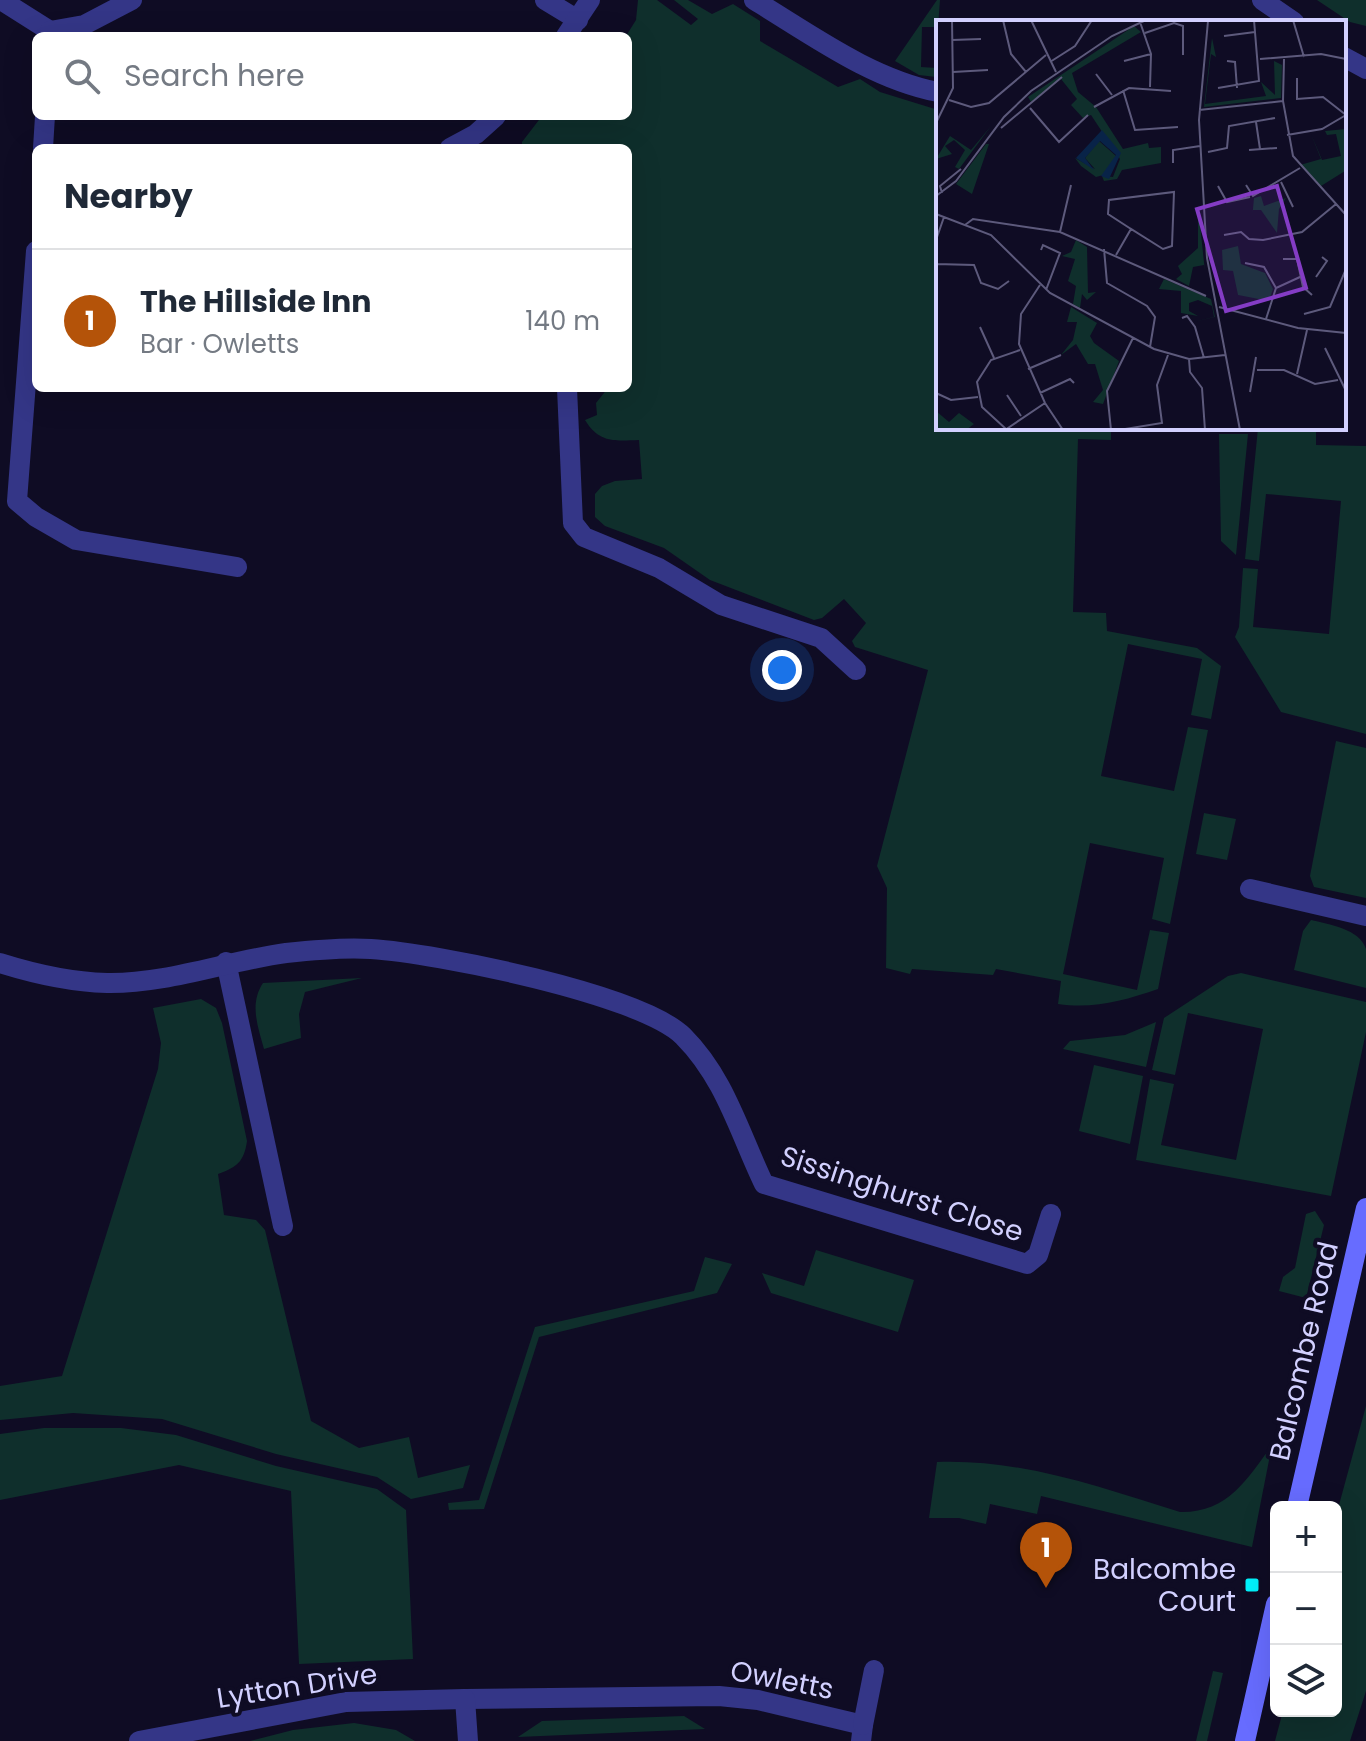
<!DOCTYPE html>
<html lang="en">
<head>
<meta charset="utf-8">
<style>
  :root { --surface:#fff; --page:#f2f2f3; --text:#1f2937; --muted:#747a83; --line:#e0e1e3; --accent:#b45309 }
  body { margin:0; font-family:Poppins,sans-serif; background:var(--page); color:var(--text) }
  .controls { position:absolute; right:24px; bottom:24px; display:grid; overflow:hidden; border-radius:12px; box-shadow:0 8px 32px #0002 }
  .controls button { width:72px; height:72px; display:grid; place-items:center; padding:0; border:0; border-bottom:2px solid var(--line); background:var(--surface); color:var(--text); font:40px sans-serif }
  .you { position:absolute; left:782px; top:670px; width:28px; height:28px; margin:-20px; border:6px solid #fff; border-radius:50%; background:#1a73e8; box-shadow:0 0 0 12px #1a73e833 }
  .badge { display:grid; place-items:center; width:52px; height:52px; border-radius:50%; background:var(--accent); color:#fff; font-size:26px; font-weight:700 }
  .pin { position:absolute; translate:-50% -66px; filter:drop-shadow(0 2px 4px #0008) }
  .pin::after { content:''; position:absolute; top:42px; width:28px; height:24px; background:inherit; clip-path:polygon(0 0,100% 0,50% 100%) }
  .list { margin:0; padding:0; list-style:none }
  h2 { display:flex; justify-content:space-between; align-items:center; height:104px; margin:0; padding:0 32px; font-size:34px }
  h2 small { font-size:26px; font-weight:400; color:var(--muted) }
  .list li { display:grid; grid-template-columns:52px 1fr auto; gap:24px; align-items:center; box-sizing:border-box; height:144px; padding:0 32px; border-top:2px solid var(--line) }
  .list b { display:block; font-size:30px; white-space:nowrap }
  .list p { margin:0; font-size:26px; white-space:nowrap; color:var(--muted) }
  .list em { font-size:26px; font-style:normal; color:var(--muted) }
  .icon { flex:none; width:44px; height:44px; fill:none; stroke:currentColor; stroke-width:2; stroke-linecap:round; stroke-linejoin:round }
  .map { position:relative; flex:none; width:1366px; height:1741px; overflow:hidden }
  .search { position:absolute; background:var(--surface); box-shadow:0 8px 32px #0002; left:32px; top:32px; width:600px; height:88px; display:flex; align-items:center; gap:20px; box-sizing:border-box; padding:0 28px; border-radius:12px; color:var(--muted); font-size:30px }
  .panel { position:absolute; background:var(--surface); box-shadow:0 8px 32px #0002; left:32px; top:144px; width:600px; height:248px; border-radius:12px }
  .map>svg:first-child { display:block }
</style>
</head>
<body>
<div class="map">
<svg width="1366" height="1741" viewBox="0 0 1366 1741">
  <rect width="100%" height="100%" fill="#0f0c24"/>
  <!-- green -->
  <g fill="#0f2f2c">
    <path d="M638,0H657L691,25L698,19L674,0H688L712,14L733,4L760,21V41L838,87L860,79L880,92L935,109L938,428H1111V440L1078,439L1073,612L1106,613L1107,631L1197,648L1221,666L1211,719L1191,715L1202,659L1128,644L1101,776L1174,791L1188,727L1208,730L1170,924L1152,919L1164,858L1090,843L1063,974L1137,990L1150,930L1169,933L1158,989C1123,1001 1094,1009 1058,1004L1061,981L996,969L993,975L912,969L910,974L886,968L887,888L877,866L928,670L855,647L852,641L866,623L844,599L822,618L814,620L710,580L664,548L605,526L595,517V494L602,486L615,481L642,479L639,440C614,441 599,443 585,420L597,415L596,403L608,388H628V148H522V142L542,116H628L626,36L636,20Z"/>
    <polygon points="937,0 968,0 940,0 938,27 922,27 921,67 937,68 936,77 919,75 895,61"/>
    <polygon points="1317,0 1366,0 1366,26 1350,22"/>
    <polygon points="1258,428 1316,428 1316,445 1366,446 1366,734 1281,712 1235,637 1239,627 1243,568 1258,569 1253,627 1329,634 1341,501 1266,494 1259,561 1245,559"/>
    <polygon points="1219,434 1248,434 1236,555 1221,541"/>
    <polygon points="1336,741 1366,748 1366,898 1314,887 1310,876"/>
    <polygon points="1204,813 1236,819 1227,860 1196,854"/>
    <path d="M1311,920C1328,924 1360,929 1366,949C1366,960 1366,977 1366,988L1294,970L1303,931Z"/>
    <polygon points="1241,973 1366,1002 1366,1032 1331,1196 1136,1160 1150,1079 1174,1084 1161,1145 1236,1160 1263,1029 1188,1013 1175,1075 1152,1070 1164,1018 1228,976"/>
    <path d="M362,978L305,992L299,1014L301,1038L264,1049C258,1027 249,1004 263,983Z"/>
    <path d="M201,999L216,1008L222,1023L247,1141C244,1162 237,1167 218,1174L224,1215L256,1220L265,1230L311,1421L359,1448L409,1437L418,1478L470,1465L463,1488L411,1499L377,1477L276,1454L162,1419L73,1413L0,1420V1386L62,1376L158,1069L161,1043L153,1008Z"/>
    <polygon points="1156,1022 1146,1067 1063,1049 1070,1041 1125,1035"/>
    <polygon points="1094,1065 1143,1076 1130,1144 1079,1131"/>
    <polygon points="1315,1211 1324,1225 1306,1298 1279,1291 1283,1277 1295,1268 1306,1214"/>
    <polygon points="816,1250 914,1280 898,1332 771,1293 762,1273 804,1286"/>
    <polygon points="705,1257 732,1264 717,1293 539,1337 484,1509 449,1510 448,1503 479,1500 535,1327 694,1291"/>
    <polygon points="1366,1406 1366,1691 1350,1741 1275,1741 1283,1711 1336,1711 1336,1516"/>
    <polygon points="44,1428 121,1428 176,1435 276,1466 377,1489 406,1510 413,1659 299,1664 291,1491 179,1465 0,1500 0,1434"/>
    <path d="M1272,1445L1252,1547L1041,1496L1037,1514L990,1504L986,1524L959,1518H929L937,1462C1023,1459 1099,1487 1180,1512C1227,1513 1247,1480 1272,1445Z"/>
    <polygon points="1213,1671 1223,1673 1207,1741 1196,1741"/>
    <polygon points="684,1716 705,1729 518,1737 542,1721"/>
    <polygon points="354,1723 396,1730 415,1741 250,1741 293,1730"/>
  </g>
  <g fill="none" stroke-linecap="round" stroke-linejoin="round">
    <!-- minor -->
    <g stroke="#343687" stroke-width="20">
      <polyline points="1,0 50,31 49,36"/>
      <polyline points="545,0 578,20"/>
      <path d="M754,0C812,35 871,79 938,92"/>
      <polyline points="50,31 84,25 132,0"/>
      <polyline points="566,36 590,0"/>
      <polyline points="43,148 45,116"/>
      <polyline points="450,148 476,134 496,116"/>
      <polyline points="36,251 17,501 36,517 76,540 237,567"/>
      <polyline points="567,388 573,523 584,537 659,568 721,605 821,638 856,670"/>
      <polyline points="1250,889 1366,916"/>
      <polyline points="226,962 283,1226"/>
      <path d="M0,963C35,974 71,982 107,983C167,984 227,961 286,953C313,950 344,947 371,949C435,953 640,994 683,1036C725,1078 739,1132 764,1184L1027,1264L1038,1255L1051,1214"/>
      <polyline points="465,1699 719,1696 758,1700 863,1725 861,1741"/>
      <polyline points="863,1725 874,1670"/>
      <polyline points="139,1741 346,1702 465,1699 468,1741"/>
    </g>
    <!-- tertiary -->
    <g stroke="#343687" stroke-width="20">
      <polyline points="1262,0 1294,22"/>
      <polyline points="1344,57 1366,69"/>
    </g>
    <!-- secondary -->
    <g stroke="#676cff" stroke-width="20">
      <polyline points="1297,1507 1366,1208"/>
      <polyline points="1245,1741 1276,1604"/>
    </g>
  </g>
  <!-- markers -->
  <rect fill="#00f1fb" stroke="#0f0c24" stroke-width="3" x="1244" y="1577" width="16" height="16" rx="4"/>
  <g text-anchor="middle" dominant-baseline="central" stroke-width="8" stroke-linejoin="round" paint-order="stroke">
    <!-- street labels -->
    <g font-size="28" fill="#d2d0ff" stroke="#0f0c24">
      <text transform="translate(902 1194) rotate(18)">Sissinghurst Close</text>
      <text transform="translate(1304 1351) rotate(-77)">Balcombe Road</text>
      <text transform="translate(782 1680) rotate(11)">Owletts</text>
      <text transform="translate(297 1686) rotate(-9)">Lytton Drive</text>
    </g>
    <!-- poi labels -->
    <g font-size="28" fill="#d2d0ff" stroke="#0f0c24" text-anchor="end">
      <text x="1236" y="1569">Balcombe<tspan x="1236" dy="32">Court</tspan></text>
    </g>
  </g>
  <!-- overview -->
  <g transform="translate(936 20)">
    <rect width="410" height="410" fill="#0f0c24"/>
    <path d="M198,6L205,12L136,53L142,72L160,87L187,129L212,123L213,128L225,127V143L186,150L181,159L168,161L166,156L177,157L184,139L155,95L147,98L135,85L141,79L125,59L95,82L92,77ZM276,18L280,37L275,34L269,84L330,76L325,62L339,75L338,41L346,45L345,78L268,87ZM55,106L23,149L19,147L29,130L18,120L9,126L16,134L0,139L14,116L35,130ZM410,109L409,151L385,166L364,145L385,139L375,114L386,140L405,136L400,114L391,115L389,111ZM163,121L180,136L171,154L160,157L145,146L139,138L159,149L149,138ZM50,124H53L36,174L20,164ZM325,176L328,186L350,178L343,189L341,213L325,190H317L316,199L306,206L316,199L318,178ZM262,185L269,252L268,245L257,247L253,266L240,259L246,254L242,246L262,228ZM140,220L151,227L152,273L160,272L151,280L146,274L144,288L137,284L140,266L132,261L139,239L126,236L135,232ZM302,226L305,244L329,253L337,269L333,281L302,275L297,251L287,250L286,230ZM228,259L275,279L279,297L257,302L278,297L276,286L262,280L253,283V291L262,296L245,293V271L223,269ZM135,287L161,303L154,316L158,323L183,341L167,384L157,382L167,370L159,344H152L140,324L125,335L137,320L141,302H131ZM0,391L13,402L23,393L38,404L30,410H0Z" fill="#0f2f2c"/>
    <path d="M166,110L185,133L173,159L165,156L180,135L164,121L149,138L158,150L140,138Z" fill="#082348"/>
    <path fill="none" stroke="#5d5a7c" stroke-width="2" d="M67,0L75,34L90,52M95,0L120,52M357,0L368,37M272,1L263,100L271,238L304,410M204,2L215,34L214,67M209,13L238,3L247,6V35M288,16L319,12M16,20L45,19M324,39L385,34L410,39M348,39L347,81L357,136L410,195M188,41L215,34M291,41L299,42L301,68M114,42L139,26L156,0M17,52L52,50M160,54L176,75M361,58V79L387,77L410,95M282,68L323,61L318,0M187,70L199,110L242,107M13,80L35,87L53,83L110,35M158,87L193,68L235,71M94,88L123,122L152,95M263,90L347,81M320,102L324,129M0,103L17,68L16,0M65,108L126,57M351,115L386,109L410,95M313,130L341,128M272,132L291,128L293,106L339,98M237,143V130L264,126M345,162L357,187M310,165L317,176L364,148M282,166L291,182L314,177M6,173L4,166L25,149M0,176L20,161L68,97L95,71L176,16L210,0M0,194L55,215L114,273L218,329L253,339L289,335M29,205L37,199L124,212L270,276M124,212L135,165M288,215L305,212L313,219L327,220L366,212L400,184M168,229L171,263L211,286L219,297L214,327M105,230L107,225L124,233L110,270M180,235L195,209L227,229L236,226L238,172L173,180L172,194L195,209M347,239H361L367,267L376,275M309,243L328,247L340,268M0,244L38,245L45,263L62,269L73,261M380,257L391,241L386,237M104,265L85,294L83,324L109,383L127,410M283,287L362,308L410,313M368,294L394,287L410,249M246,298L251,296L259,307L268,338M330,299L340,268L364,257M44,307L58,338M0,308V220L8,197M389,328L410,371M253,339L254,352L266,368L269,410M92,349L125,335M321,350H348L379,364L402,360M361,354L371,310M314,372L320,337M0,373L15,380L42,377M104,373L134,359L138,363M71,375L85,396M70,409L46,387L41,362L55,340L84,330M69,410L109,383M175,410L171,371L197,318M183,410L226,403L221,365L232,335"/>
    <path fill="#843cc5" fill-opacity="0.15" stroke="#843cc5" stroke-width="4" d="M341,166L370,268L290,291L261,189Z"/>
    <rect width="410" height="410" fill="none" stroke="#d2d0ff" stroke-width="4"/>
  </g>
</svg>
<div class="controls">
<button>+</button>
<button>−</button>
<button><svg class="icon" aria-label="layers" viewBox="0 0 24 24"><path d="M12 4l9 5-9 5-9-5zM3 14l9 5 9-5"/></svg></button>
</div>
<div class="you"></div>
<div class="pin badge" style="left:1046px;top:1588px">1</div>
<div class="search"><svg class="icon" aria-label="search" viewBox="0 0 24 24"><circle cx="10" cy="10" r="6"/><path d="M15 15l6 6"/></svg>Search here</div>
<section class="panel">
<h2>Nearby<small></small></h2>
<ul class="list">
<li><span class="badge">1</span><div><b>The Hillside Inn</b><p>Bar · Owletts</p></div><em>140 m</em></li>
</ul>
</section>
</div>
</body>
</html>
